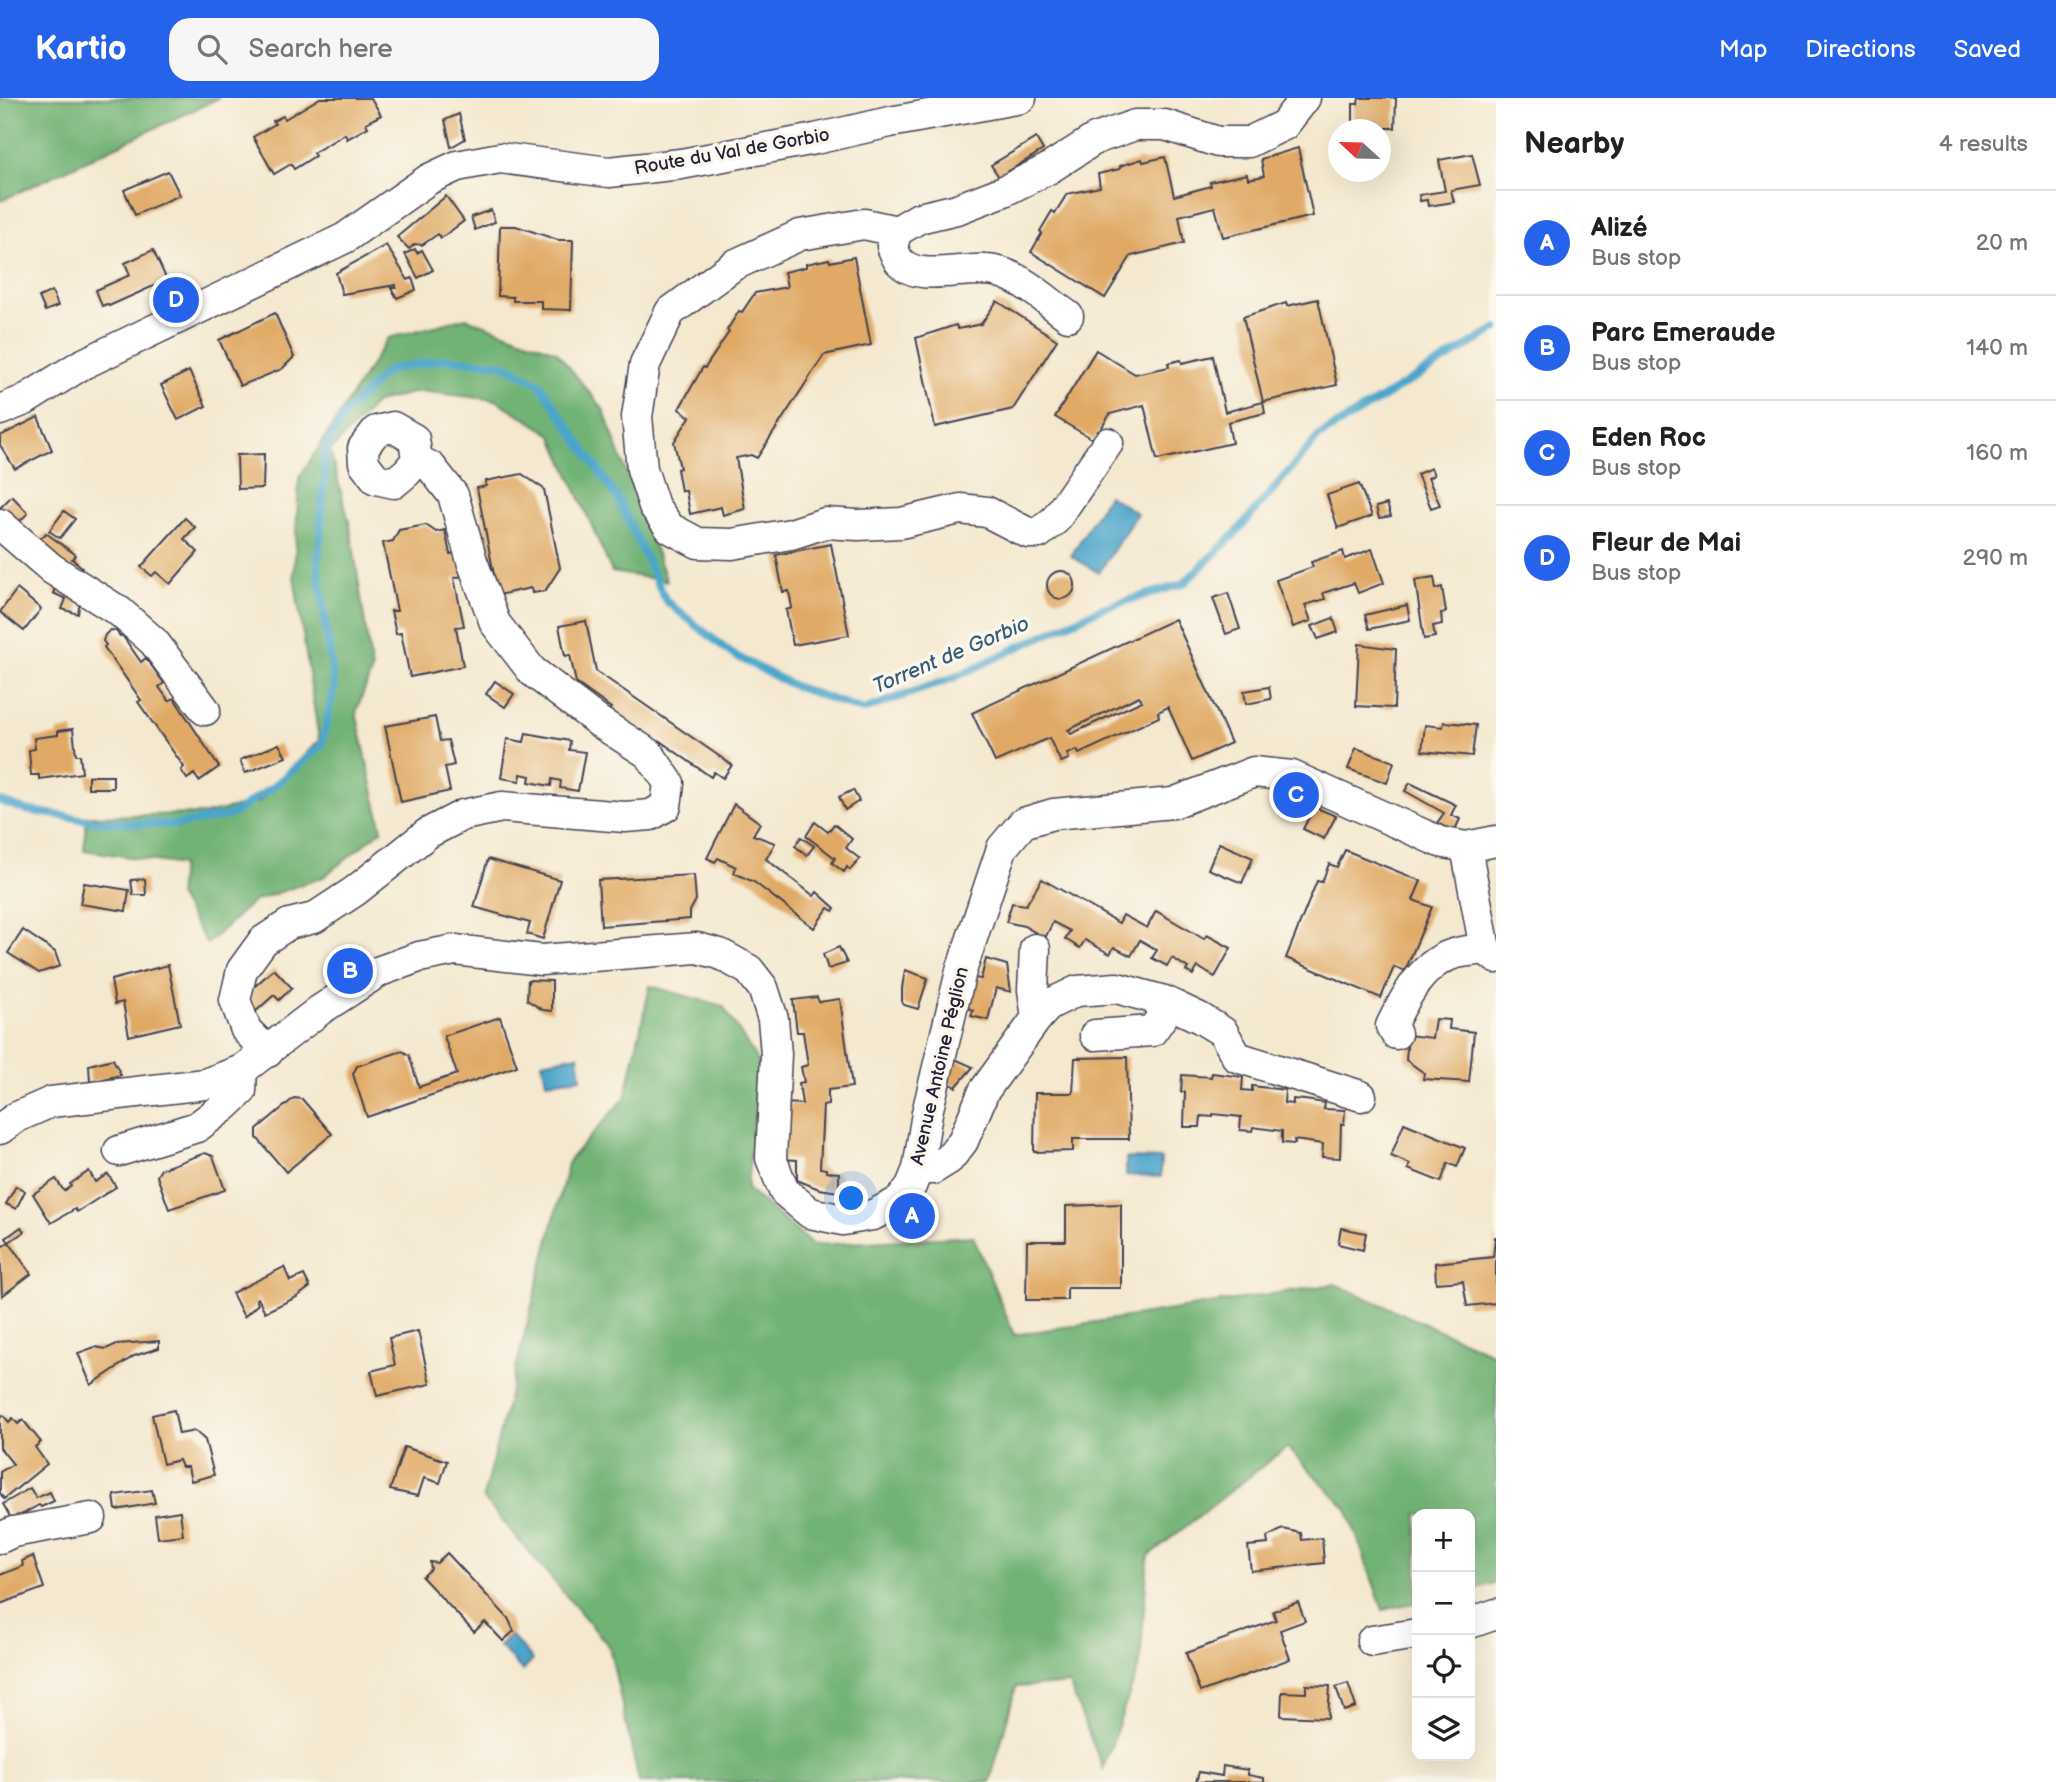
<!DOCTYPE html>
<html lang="en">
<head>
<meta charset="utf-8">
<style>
  :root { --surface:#fff; --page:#f6f6f6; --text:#202124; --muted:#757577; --line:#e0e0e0; --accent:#2563eb }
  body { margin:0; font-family:"Balsamiq Sans",sans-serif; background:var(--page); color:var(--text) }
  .controls { position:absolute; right:21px; bottom:21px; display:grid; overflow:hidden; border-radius:14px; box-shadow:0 7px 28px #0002 }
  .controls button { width:63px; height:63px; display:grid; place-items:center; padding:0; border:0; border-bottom:2px solid var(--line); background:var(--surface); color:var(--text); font:35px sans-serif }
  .compass { position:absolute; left:1328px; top:21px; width:63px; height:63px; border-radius:50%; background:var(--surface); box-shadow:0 7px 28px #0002; rotate:292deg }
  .you { position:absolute; left:852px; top:1101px; width:24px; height:24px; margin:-18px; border:5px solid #fff; border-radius:50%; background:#1a73e8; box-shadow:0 0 0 10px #1a73e833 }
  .badge { display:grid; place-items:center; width:46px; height:46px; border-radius:50%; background:var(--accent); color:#fff; font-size:23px; font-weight:700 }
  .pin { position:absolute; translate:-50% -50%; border:4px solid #fff; box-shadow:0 2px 7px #0006 }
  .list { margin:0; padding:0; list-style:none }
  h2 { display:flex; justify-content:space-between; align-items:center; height:91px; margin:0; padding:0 28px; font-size:30px }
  h2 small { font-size:23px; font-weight:400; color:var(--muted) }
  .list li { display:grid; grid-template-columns:46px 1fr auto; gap:21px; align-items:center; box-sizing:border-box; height:105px; padding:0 28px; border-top:2px solid var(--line) }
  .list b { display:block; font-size:26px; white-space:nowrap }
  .list p { margin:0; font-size:23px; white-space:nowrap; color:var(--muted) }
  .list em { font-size:23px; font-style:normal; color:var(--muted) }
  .icon { flex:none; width:38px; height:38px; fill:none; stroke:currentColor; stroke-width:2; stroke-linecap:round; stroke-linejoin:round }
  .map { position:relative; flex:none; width:1496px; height:1684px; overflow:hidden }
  header { display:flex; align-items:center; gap:42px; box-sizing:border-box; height:98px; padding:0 35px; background:var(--accent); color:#fff }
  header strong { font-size:33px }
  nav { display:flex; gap:38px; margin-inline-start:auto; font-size:24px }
  .search { width:490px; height:63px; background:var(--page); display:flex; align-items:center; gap:18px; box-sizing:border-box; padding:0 24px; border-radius:21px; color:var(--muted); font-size:26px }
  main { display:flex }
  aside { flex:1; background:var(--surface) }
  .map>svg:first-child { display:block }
</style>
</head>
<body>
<header>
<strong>Kartio</strong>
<div class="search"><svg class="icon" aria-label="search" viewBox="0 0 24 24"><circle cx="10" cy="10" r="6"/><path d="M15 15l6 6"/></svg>Search here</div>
<nav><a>Map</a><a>Directions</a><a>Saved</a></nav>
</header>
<main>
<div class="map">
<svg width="1496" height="1684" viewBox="0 0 1496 1684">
  <rect width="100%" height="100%" fill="#fbf7ec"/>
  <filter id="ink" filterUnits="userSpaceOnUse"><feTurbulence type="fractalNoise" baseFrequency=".0143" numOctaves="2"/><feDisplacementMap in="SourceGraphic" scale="14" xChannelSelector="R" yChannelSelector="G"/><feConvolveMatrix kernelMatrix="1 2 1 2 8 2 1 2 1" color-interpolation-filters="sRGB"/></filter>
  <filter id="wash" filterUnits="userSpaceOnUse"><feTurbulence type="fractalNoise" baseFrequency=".00686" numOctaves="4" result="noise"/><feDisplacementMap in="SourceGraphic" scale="28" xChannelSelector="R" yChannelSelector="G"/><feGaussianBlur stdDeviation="1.57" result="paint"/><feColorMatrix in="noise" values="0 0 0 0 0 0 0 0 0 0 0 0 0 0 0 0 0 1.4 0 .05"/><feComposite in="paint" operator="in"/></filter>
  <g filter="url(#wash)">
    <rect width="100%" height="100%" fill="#f4e8cf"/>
    <!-- forest -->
    <g fill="#71b274" stroke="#4a6a58" stroke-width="2">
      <polygon points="0,0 219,0 0,103"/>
      <polygon points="466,220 556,253 603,311 667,483 612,474 552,337 496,302 420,293 377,304 330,353 350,427 372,572 356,614 382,732 323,779 254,803 207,846 178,798 181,767 84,752 87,718 205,716 259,704 319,642 294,478 299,380 388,240"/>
      <polygon points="650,888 723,908 759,965 747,1091 813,1147 973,1138 1014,1237 1335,1186 1496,1257 1496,1485 1470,1492 1470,1416 1417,1416 1417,1504 1383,1512 1347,1411 1287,1349 1148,1458 1140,1565 1103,1671 1069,1586 1016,1589 990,1684 639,1684 609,1548 483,1400 569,1062 625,1000"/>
    </g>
    <!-- water -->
    <g fill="#4ca5ca" stroke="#376482" stroke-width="2">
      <polygon points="1108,397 1137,415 1099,475 1071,458"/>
      <polygon points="578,957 581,980 546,984 542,964"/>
      <polygon points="1126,1060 1161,1061 1161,1079 1126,1077"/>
      <polygon points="510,1537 533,1562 523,1573 499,1548"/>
    </g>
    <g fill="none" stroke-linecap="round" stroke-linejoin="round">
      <!-- stream -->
      <polyline stroke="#4ca5ca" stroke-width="8" points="0,703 25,712 101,724 176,727 231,717 273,689 322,647 334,589 318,468 326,348 344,316 388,272 445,261 503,266 540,286 618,401 666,503 732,556 794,588 863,612 953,580 1102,510 1183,486 1235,436 1319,338 1496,231"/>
    </g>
    <g id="blocks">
      <!-- building -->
      <g fill="#e0aa66" fill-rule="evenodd">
        <polygon points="320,0 371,0 381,17 366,25 368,29 347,41 345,36 313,55 315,58 294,71 291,66 274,76 253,39 275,26 273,23 283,18 285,21"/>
        <polygon points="1359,0 1396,0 1395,30 1353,30 1353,6 1358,6"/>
        <polygon points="459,16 465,41 451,49 445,22"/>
        <polygon points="1036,40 1043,52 999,79 991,67"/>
        <polygon points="1298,50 1313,118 1223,139 1215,109 1179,118 1184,145 1131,158 1105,200 1031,154 1042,135 1040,133 1052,113 1055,115 1067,96 1100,89 1098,76 1120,71 1120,68 1142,61 1143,64 1165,59 1174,98 1211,88 1210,84 1247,76 1248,81 1264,78 1261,61"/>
        <polygon points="1472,56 1480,87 1451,92 1454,104 1428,108 1427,102 1420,103 1419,97 1445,93 1439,62"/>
        <polygon points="168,73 180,97 135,117 124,92"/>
        <polygon points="446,98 464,123 441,140 438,136 422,147 415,146 409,151 397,139"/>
        <polygon points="491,112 495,124 475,132 471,119"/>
        <polygon points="500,128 516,128 558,142 573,142 571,212 541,211 541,203 513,203 513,199 498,198"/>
        <polygon points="386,147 408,182 412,180 416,192 397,200 391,190 396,190 396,187 342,196 336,175"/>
        <polygon points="415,151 417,155 422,152 433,172 418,180 405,156"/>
        <polygon points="153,152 167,182 109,208 107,206 102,208 96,192 130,177 125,165"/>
        <polygon points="854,159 871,247 824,257 757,360 751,357 736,360 745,411 723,417 721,409 690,416 686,393 681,393 677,371 680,370 674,344 690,319 679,311 703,269 705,270 729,234 727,232 739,213 742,214 755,195 787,189 784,174 806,169 806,166 829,161 830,164"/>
        <polygon points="52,193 58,208 45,213 39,199"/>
        <polygon points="1318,201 1337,287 1263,304 1243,219 1286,205 1287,208"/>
        <polygon points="997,203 1057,242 1013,311 935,329 916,240 956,227 958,231 981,226"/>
        <polygon points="275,215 294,259 282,271 240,288 219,242"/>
        <polygon points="1096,252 1135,276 1169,269 1168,265 1181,262 1182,265 1213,258 1225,314 1263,304 1265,315 1228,324 1232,345 1157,362 1144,307 1110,316 1094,342 1055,319"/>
        <polygon points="189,273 206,308 178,322 161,287"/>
        <polygon points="38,319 52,352 15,371 0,347 0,338"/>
        <polygon points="264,356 263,390 238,391 237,357"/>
        <polygon points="1431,370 1434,377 1428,380 1440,407 1431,410 1417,376"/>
        <polygon points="522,376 544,391 560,470 545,493 532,495 531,490 498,497 477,390 486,388 485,383"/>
        <polygon points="1359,386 1372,418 1338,430 1327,397"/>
        <polygon points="12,398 28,415 15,428 0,413 0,410"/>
        <polygon points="1387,406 1391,418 1379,420 1376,409"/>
        <polygon points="64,413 75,421 60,440 49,433"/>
        <polygon points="185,420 195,429 184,441 198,454 170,486 156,474 152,478 141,469"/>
        <polygon points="426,427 436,434 445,432 450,456 461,454 466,477 454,480 464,528 456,529 463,568 410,579 401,535 396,536 391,513 397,513 383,445 393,443 399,432"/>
        <polygon points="46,435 76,457 72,461 82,469 75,480 37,445"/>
        <polygon points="831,446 849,537 793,547 786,512 792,510 789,493 783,494 776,457"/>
        <polygon points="1372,451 1384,485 1358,495 1354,485 1323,495 1325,501 1305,507 1311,523 1293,529 1276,482 1313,469 1311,464 1343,453 1345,461"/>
        <circle cx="1061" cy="487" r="14"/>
        <polygon points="1434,479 1436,491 1442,489 1446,514 1441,515 1442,526 1433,528 1435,539 1424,541 1415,482"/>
        <polygon points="57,487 81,496 78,516 62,511 66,501 53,495"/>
        <polygon points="17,491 41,511 24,533 0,514"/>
        <polygon points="1228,495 1240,531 1226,536 1213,500"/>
        <polygon points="1407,507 1410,522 1369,531 1365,517"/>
        <polygon points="1333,520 1338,534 1318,541 1312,528"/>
        <path d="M1175,521L1231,645L1192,663L1168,609L1158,614L1159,619L1079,656L1077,652L1067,656L1069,661L1061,664L1049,640L995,664L972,615ZM1139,598L1142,603L1071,636L1068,632Z"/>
        <polygon points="586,523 596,573 732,667 723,680 714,674 711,679 660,643 658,648 608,614 611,610 576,585 570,557 565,558 559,528"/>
        <polygon points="110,532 116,533 120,538 122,537 141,564 146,560 164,585 159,589 169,603 174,600 219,669 199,683 194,676 187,681 181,672 184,669 138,604 141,602 104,549 106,547 103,543 105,537"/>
        <polygon points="1359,546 1396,551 1394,610 1356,608"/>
        <polygon points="495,583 514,596 505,609 486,596"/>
        <polygon points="1269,589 1271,601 1246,606 1244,593"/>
        <polygon points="435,619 440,643 448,642 454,667 445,669 450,693 401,704 385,628"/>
        <polygon points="1444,624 1476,627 1472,658 1422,653 1425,627 1443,629"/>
        <polygon points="73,631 76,657 80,657 82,675 39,681 39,677 31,677 29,652 35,651 34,640 58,637 58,633"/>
        <polygon points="526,635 570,643 569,652 585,654 578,693 560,690 561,683 552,681 551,688 529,684 530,678 521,676 520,683 501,680 507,641 524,644"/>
        <polygon points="279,646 286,659 245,675 240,662"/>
        <polygon points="1356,650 1394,664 1387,685 1348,671"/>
        <rect x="88" y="678" width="25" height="12"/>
        <polygon points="1410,685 1456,707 1451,717 1460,721 1454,734 1437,725 1444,715 1405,693"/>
        <polygon points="853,692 859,703 845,712 839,699"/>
        <polygon points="734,706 760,725 753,737 775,745 766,761 814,798 817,794 835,810 833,813 828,810 814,830 754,784 734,775 736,769 718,760 715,764 707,760"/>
        <polygon points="1314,709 1336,718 1324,741 1303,731"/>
        <polygon points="815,724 828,734 834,726 852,741 846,750 860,761 850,772 847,769 844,774 832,765 835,760 806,738"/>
        <polygon points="801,739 814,748 807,757 795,748"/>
        <polygon points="1219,745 1253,760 1242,785 1208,771"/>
        <polygon points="1345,752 1421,783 1413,802 1432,809 1405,873 1394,869 1381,900 1286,860 1317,783 1322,784 1329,766 1337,769"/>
        <polygon points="488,761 560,782 543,841 527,836 530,825 474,809"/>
        <polygon points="694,777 696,802 690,813 690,821 601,828 598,782"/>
        <polygon points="145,781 146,797 133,797 131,782"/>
        <polygon points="1042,781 1119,825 1123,817 1147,830 1156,813 1204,841 1207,837 1231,850 1215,879 1198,869 1193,877 1186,873 1188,870 1172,860 1167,868 1152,860 1157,852 1140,842 1131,858 1114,849 1110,856 1085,842 1080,850 1065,841 1070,833 1053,824 1045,840 1024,828 1006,824 1012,805 1026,807"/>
        <polygon points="84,785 129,792 126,813 80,806"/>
        <polygon points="23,832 55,854 60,868 39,875 8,855"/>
        <polygon points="839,849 847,865 828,871 823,856"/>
        <polygon points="986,861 1007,867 1011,894 996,890 988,922 971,918 973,912 965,909 973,880 981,881"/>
        <polygon points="168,867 180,926 129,938 123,904 115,906 111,882"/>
        <polygon points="274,871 292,890 279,902 274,897 253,916 245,897"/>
        <polygon points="905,872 928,880 918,911 904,907 902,904 902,890"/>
        <polygon points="528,882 552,883 552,913 543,912 527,902"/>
        <polygon points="817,899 819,904 840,901 852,989 828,992 828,1006 823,1007 820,1070 826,1071 826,1074 839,1075 839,1094 819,1091 797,1082 797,1062 781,1061 783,1005 802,1006 799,985 804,984 801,969 808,967 803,934 797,934 793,902"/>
        <polygon points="500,919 517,968 367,1019 353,976 357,968 402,953 409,957 419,989 436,983 457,976 444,938"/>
        <polygon points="1435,921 1450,922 1449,931 1474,934 1469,984 1423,981 1424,975 1406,962 1408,937 1432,940"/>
        <polygon points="1127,959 1129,1041 1073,1041 1073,1053 1034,1054 1035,995 1073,995 1075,960"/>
        <polygon points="113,961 121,977 90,984 89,967"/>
        <polygon points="955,961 973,969 956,989 948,985"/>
        <polygon points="1212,975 1243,979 1242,992 1252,993 1252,988 1285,992 1284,1005 1293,1006 1293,1001 1305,1002 1325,1005 1324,1011 1345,1012 1344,1026 1341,1026 1340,1060 1322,1059 1323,1046 1294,1042 1295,1046 1282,1045 1282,1033 1253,1029 1252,1033 1240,1032 1241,1019 1213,1016 1213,1019 1201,1018 1200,1029 1184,1029 1185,994 1181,994 1182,977 1211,979"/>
        <polygon points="294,1000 302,1001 332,1036 286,1074 257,1040 257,1031"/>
        <polygon points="1404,1025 1465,1050 1457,1069 1448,1065 1441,1084 1408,1071 1410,1066 1391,1058"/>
        <polygon points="205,1055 213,1058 225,1092 169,1111 157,1078 161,1071"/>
        <polygon points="89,1073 95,1084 108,1076 116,1089 77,1114 75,1111 51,1125 33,1096 56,1081 64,1093 71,1088 70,1086"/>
        <polygon points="16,1088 25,1093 16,1111 6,1106"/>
        <polygon points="1121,1106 1121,1190 1067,1190 1067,1202 1026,1202 1027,1143 1066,1143 1066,1108"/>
        <polygon points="21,1129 24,1134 9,1144 31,1176 2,1198 0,1150 9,1144 6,1140"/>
        <polygon points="1341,1130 1366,1135 1363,1152 1338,1146"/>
        <polygon points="1495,1139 1496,1139 1496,1205 1467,1208 1463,1183 1436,1185 1435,1165 1493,1159"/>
        <polygon points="284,1169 290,1183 304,1177 310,1189 297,1199 265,1214 258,1200 256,1201 258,1206 244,1219 232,1195"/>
        <polygon points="418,1233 430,1286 377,1298 371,1273 395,1267 389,1240"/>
        <polygon points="159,1243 159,1250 134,1258 91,1287 78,1255 95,1249 106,1251 117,1246"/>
        <polygon points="174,1312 179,1336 195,1333 205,1342 214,1377 191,1383 188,1369 182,1369 179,1362 163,1366 152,1317"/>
        <polygon points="3,1317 9,1324 13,1320 18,1326 23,1322 41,1344 35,1349 47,1366 4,1401 0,1395 0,1374 13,1366 0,1350 0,1320"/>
        <polygon points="404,1349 447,1363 440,1385 424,1380 418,1398 390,1392"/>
        <polygon points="30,1390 36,1400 50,1394 54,1403 41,1409 39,1407 12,1422 3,1406"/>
        <polygon points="152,1392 155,1405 116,1412 114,1397"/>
        <polygon points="180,1413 183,1437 158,1440 155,1417"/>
        <polygon points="1283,1431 1301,1435 1302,1442 1322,1440 1324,1465 1251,1473 1248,1448 1268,1446 1267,1439"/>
        <polygon points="447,1455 508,1520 514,1533 503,1543 485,1524 474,1534 422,1479 431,1471 430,1464 437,1465"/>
        <polygon points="33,1458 44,1490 0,1506 0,1477 23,1468 22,1463"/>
        <polygon points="1298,1504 1305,1523 1280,1532 1290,1561 1200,1594 1186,1555 1276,1522 1273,1513"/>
        <polygon points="1348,1585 1356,1609 1344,1613 1336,1589"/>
        <polygon points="1306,1587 1330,1588 1328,1620 1281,1618 1282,1594 1306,1595"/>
        <polygon points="1223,1668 1248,1672 1248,1677 1264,1680 1264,1684 1196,1684 1199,1674 1222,1678"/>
      </g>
    </g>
  </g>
  <g filter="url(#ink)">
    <use href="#blocks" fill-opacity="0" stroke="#424051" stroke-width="2"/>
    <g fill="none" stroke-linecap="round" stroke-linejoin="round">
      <defs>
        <g id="minor">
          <polyline points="897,133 864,126 800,137 734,167 670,214 645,266 637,319 642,371 654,408 670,430 698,445 732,446 791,436 825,425 858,427 901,425 960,411 987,414 1028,435 1039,435 1055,422 1108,345"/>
          <path d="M1068,218C1047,203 1024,181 999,174C970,165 920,187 899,163C896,159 894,153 892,148L897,133L919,120L957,111L1004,93L1048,71L1095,41L1135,27H1165L1218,44H1249L1284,27L1305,0"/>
          <polyline points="0,312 25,302 81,267 345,140 429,81 457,68 500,60 609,74 681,66 815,41 890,24 1021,0"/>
          <polyline points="0,426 52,471 120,514 154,544 205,612"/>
          <polyline points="1466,749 1485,851 1496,860"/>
          <polyline points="1035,851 1033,892 1037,920"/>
          <polyline points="1164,903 1200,920 1223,934 1237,959 1361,998"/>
          <path d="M1396,936L1391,928C1405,899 1423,863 1457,855C1466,853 1476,852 1485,851"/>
          <polyline points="268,954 246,932 235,902 242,872 263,843 289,826 314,820 355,793 428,735 463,717 502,709 625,719 651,717 666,708 669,685 649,656 599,624 532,573 495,525 472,463 453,397 431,369 417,362 414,341 393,329 376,333 363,350 364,365 376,381 394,385 407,374 417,362"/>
          <polyline points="0,1031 17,1019 51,1004 205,986 242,972 320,912 380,873 419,859 455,852 541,862 697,850 720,856 749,872 763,890 773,921 776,956 771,1060 784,1093 810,1115 843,1122 873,1117 900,1103 911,1088 918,1071 927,1015 961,873 1002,750 1023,725 1053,716 1173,705 1254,674 1292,678 1440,744 1466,749 1496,743"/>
          <polyline points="119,1053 197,1029 225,1008 241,993 242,972"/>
          <polyline points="918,1071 933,1071 949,1061 963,1043 984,993 1037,920 1050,906 1077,893 1117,890 1164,903 1164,916 1152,933 1095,937"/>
          <polyline points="0,1440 13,1434 91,1420"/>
          <polyline points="1470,1525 1496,1516"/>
          <polyline points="1372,1543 1417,1536"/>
        </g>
      </defs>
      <!-- minor casing -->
      <use href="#minor" stroke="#424051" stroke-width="33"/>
      <!-- minor -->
      <use href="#minor" stroke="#fff" stroke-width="30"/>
    </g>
  </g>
  <g text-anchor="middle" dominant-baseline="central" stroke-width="7" stroke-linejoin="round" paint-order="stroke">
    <!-- street labels -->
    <g font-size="19" fill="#22223b" stroke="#fbf7ec">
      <text transform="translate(732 54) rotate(-10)">Route du Val de Gorbio</text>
      <text transform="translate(940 968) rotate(-77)">Avenue Antoine Péglion</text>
    </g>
    <!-- water labels -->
    <g font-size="21" font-style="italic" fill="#355d7b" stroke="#fbf7ec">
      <text transform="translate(951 557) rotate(-23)">Torrent de Gorbio</text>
    </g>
  </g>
</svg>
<div class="controls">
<button>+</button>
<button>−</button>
<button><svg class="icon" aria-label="locate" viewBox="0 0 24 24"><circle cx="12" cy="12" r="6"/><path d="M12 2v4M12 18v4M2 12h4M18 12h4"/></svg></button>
<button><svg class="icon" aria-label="layers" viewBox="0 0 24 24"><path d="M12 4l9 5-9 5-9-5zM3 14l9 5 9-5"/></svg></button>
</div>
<svg class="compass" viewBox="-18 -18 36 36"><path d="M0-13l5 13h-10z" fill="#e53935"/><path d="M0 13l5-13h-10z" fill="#757577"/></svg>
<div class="you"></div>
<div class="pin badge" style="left:912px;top:1118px">A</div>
<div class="pin badge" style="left:350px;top:873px">B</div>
<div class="pin badge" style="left:1296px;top:697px">C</div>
<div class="pin badge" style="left:176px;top:202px">D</div>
</div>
<aside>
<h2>Nearby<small>4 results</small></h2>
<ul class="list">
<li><span class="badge">A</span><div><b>Alizé</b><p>Bus stop</p></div><em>20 m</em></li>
<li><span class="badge">B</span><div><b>Parc Emeraude</b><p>Bus stop</p></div><em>140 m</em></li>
<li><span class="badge">C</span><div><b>Eden Roc</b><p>Bus stop</p></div><em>160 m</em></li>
<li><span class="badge">D</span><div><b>Fleur de Mai</b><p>Bus stop</p></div><em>290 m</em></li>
</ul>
</aside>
</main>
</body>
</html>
